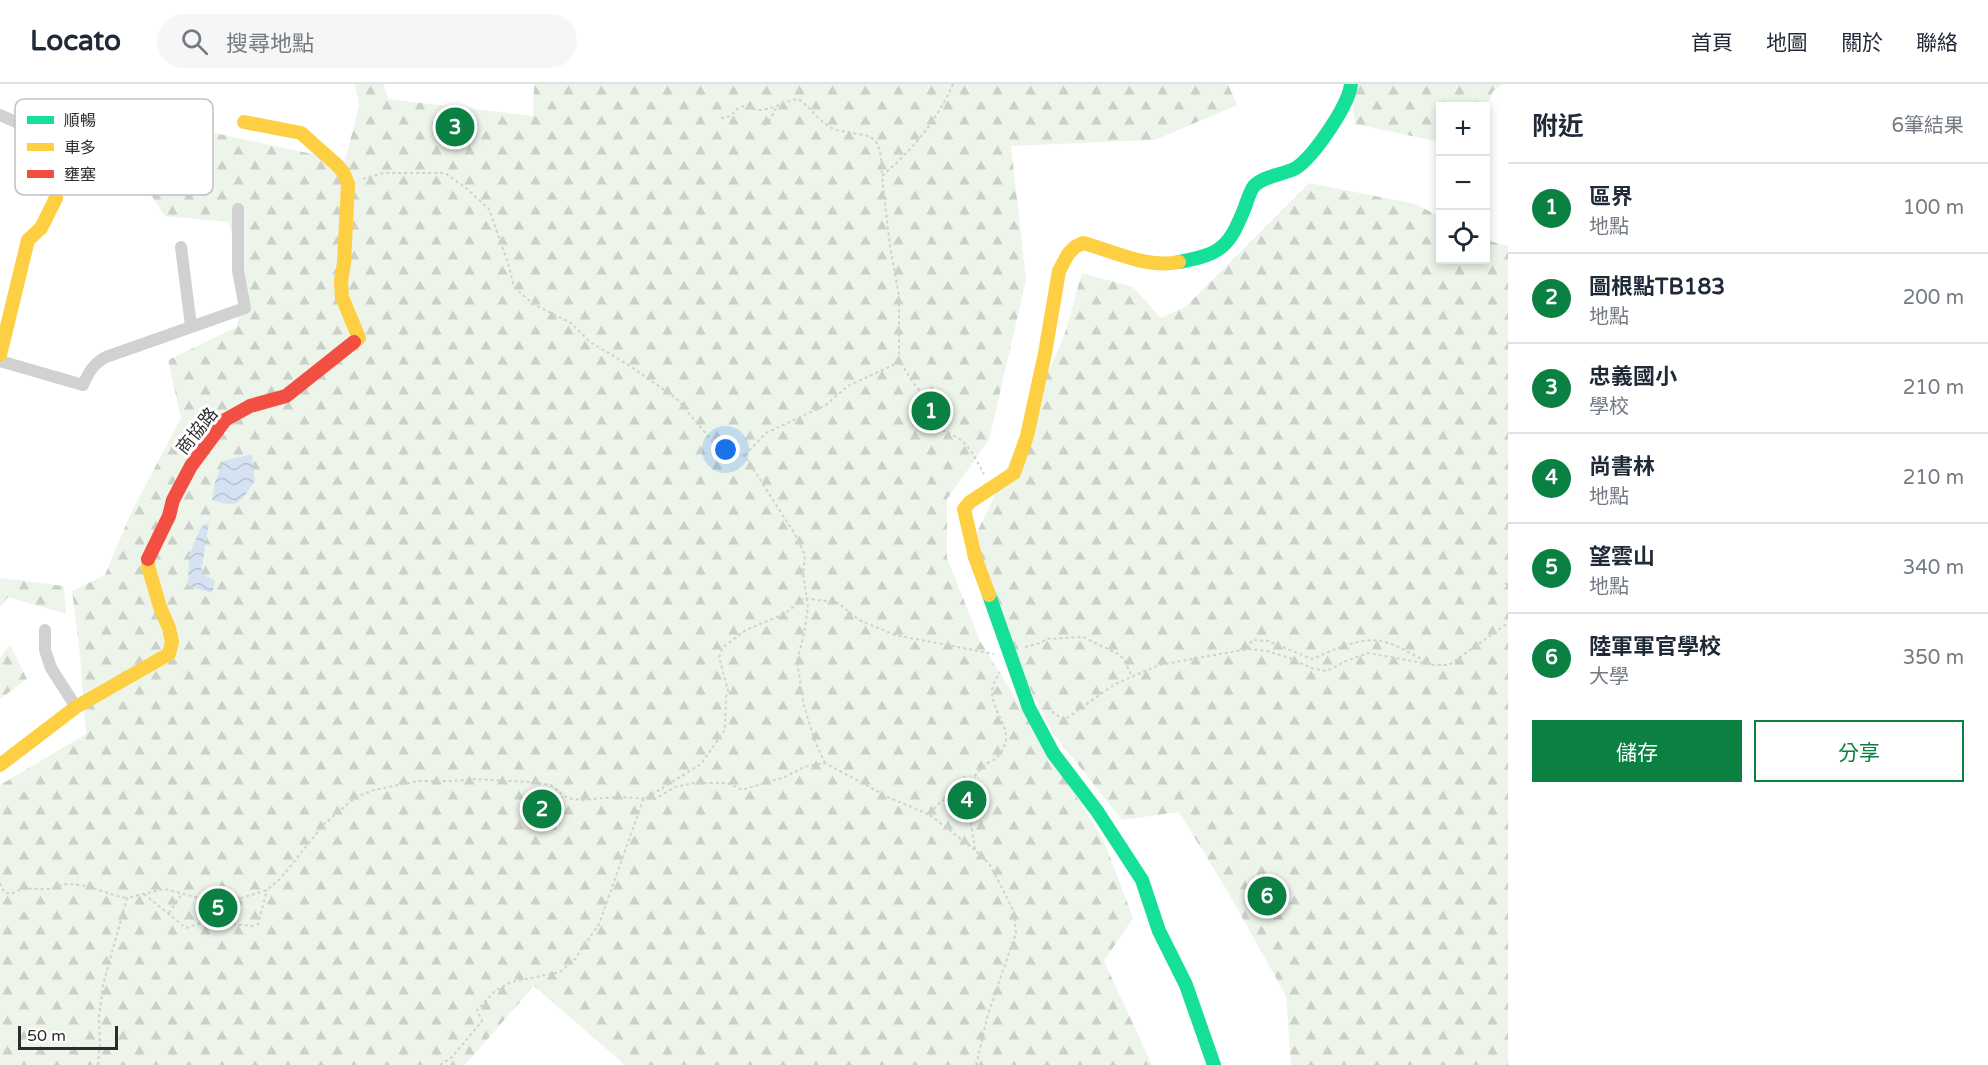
<!DOCTYPE html>
<html lang="zh-TW">
<head>
<meta charset="utf-8">
<style>
  :root { --surface:#fff; --page:#f6f6f7; --text:#1f2937; --muted:#747a83; --line:#e0e1e3; --accent:#0b8043 }
  body { margin:0; font-family:"Varela Round","Noto Sans TC",sans-serif; background:var(--page); color:var(--text) }
  .controls { position:absolute; right:18px; top:18px; display:grid; overflow:hidden; border-radius:0px; box-shadow:0 3px 9px #0003 }
  .controls button { width:54px; height:54px; display:grid; place-items:center; padding:0; border:0; border-bottom:2px solid var(--line); background:var(--surface); color:var(--text); font:30px sans-serif }
  .scale { position:absolute; left:18px; bottom:15px; width:100px; box-sizing:border-box; padding-left:6px; border:3px solid #2c2c2c; border-top:0; font-size:16px; line-height:21px; white-space:nowrap; color:#2c2c2c; -webkit-text-stroke:4px #fff; paint-order:stroke }
  .you { position:absolute; left:726px; top:366px; width:21px; height:21px; margin:-15px; border:4px solid #fff; border-radius:50%; background:#1a73e8; box-shadow:0 0 0 9px #1a73e833 }
  .badge { display:grid; place-items:center; width:39px; height:39px; border-radius:50%; background:var(--accent); color:#fff; font-size:20px; font-weight:700 }
  .pin { position:absolute; translate:-50% -50%; border:3px solid #fff; box-shadow:0 2px 6px #0006 }
  .list { margin:0; padding:0; list-style:none }
  h2 { display:flex; justify-content:space-between; align-items:center; height:78px; margin:0; padding:0 24px; font-size:26px }
  h2 small { font-size:20px; font-weight:400; color:var(--muted) }
  .list li { display:grid; grid-template-columns:39px 1fr auto; gap:18px; align-items:center; box-sizing:border-box; height:90px; padding:0 24px; border-top:2px solid var(--line) }
  .list b { display:block; font-size:22px; white-space:nowrap }
  .list p { margin:0; font-size:20px; white-space:nowrap; color:var(--muted) }
  .list em { font-size:20px; font-style:normal; color:var(--muted) }
  .actions { display:flex; gap:12px; padding:18px 24px }
  .actions a { flex:1; padding:14px 0; border:2px solid var(--accent); border-radius:0px; text-align:center; font-size:21px; color:var(--accent) }
  .actions .main { background:var(--accent); color:#fff }
  .icon { flex:none; width:33px; height:33px; fill:none; stroke:currentColor; stroke-width:2; stroke-linecap:round; stroke-linejoin:round }
  .map { position:relative; flex:none; width:1508px; height:981px; overflow:hidden }
  header { display:flex; align-items:center; gap:36px; box-sizing:border-box; height:84px; padding:0 30px; background:var(--surface); border-bottom:2px solid var(--line) }
  header strong { font-size:28px }
  nav { display:flex; gap:33px; margin-inline-start:auto; font-size:21px }
  .search { width:420px; height:54px; background:var(--page); display:flex; align-items:center; gap:15px; box-sizing:border-box; padding:0 21px; border-radius:33px; color:var(--muted); font-size:22px }
  main { display:flex }
  aside { flex:1; background:var(--surface) }
  .map>svg:first-child { display:block }
</style>
</head>
<body>
<header>
<strong>Locato</strong>
<div class="search"><svg class="icon" aria-label="search" viewBox="0 0 24 24"><circle cx="10" cy="10" r="6"/><path d="M15 15l6 6"/></svg>搜尋地點</div>
<nav><a>首頁</a><a>地圖</a><a>關於</a><a>聯絡</a></nav>
</header>
<main>
<div class="map">
<svg width="1508" height="981" viewBox="0 0 1508 981">
  <defs>
    <pattern id="forest-firs" width="22" height="20" patternUnits="userSpaceOnUse" patternTransform="scale(1.5)"><rect width="22" height="20" fill="#edf4ea"/><path d="M5 1l3.5 6h-7zM16 11l3.5 6h-7z" fill="#cbd1c9"/></pattern>
    <pattern id="water-waves" width="16" height="10" patternUnits="userSpaceOnUse" patternTransform="scale(1.5)"><rect width="16" height="10" fill="#d5e2f2"/><path d="M0 5q4-4 8 0t8 0" fill="none" stroke="#b7c2d0"/></pattern>
  </defs>
  <rect width="100%" height="100%" fill="#fff"/>
  <!-- forest -->
  <g fill="url(#forest-firs)">
    <polygon points="355,0 384,0 388,15 533,32 534,0 1228,0 1237,21 1155,56 1011,62 1026,196 989,356 947,415 947,474 980,557 1104,757 1133,834 1104,877 1152,981 625,981 534,902 465,981 0,981 0,701 86,650 80,571 72,507 105,491 131,429 181,334 168,276 237,243 243,199 229,138 165,132 149,108 205,84 196,45 345,77 359,22"/>
    <polygon points="1350,0 1504,0 1493,7 1486,24 1486,22 1440,22 1440,58 1355,40"/>
    <polygon points="1309,99 1416,120 1440,133 1440,176 1486,176 1486,156 1508,162 1508,981 1291,981 1286,912 1228,808 1179,728 1122,736 1052,648 1006,558 966,471 996,409 1064,252 1082,189 1133,203 1161,234 1185,223"/>
    <polygon points="0,494 64,502 66,530 8,513 0,523"/>
    <polygon points="10,561 27,595 0,615 0,574"/>
  </g>
  <!-- water -->
  <g fill="url(#water-waves)">
    <path d="M252,370L255,397C239,419 240,425 212,416L215,398L224,377Z"/>
    <polygon points="209,438 201,489 215,497 212,509 188,502 189,471 201,443"/>
  </g>
  <g fill="none" stroke-linecap="round" stroke-linejoin="round">
    <!-- path -->
    <g stroke="#d1d1d1" stroke-width="2" stroke-dasharray="3 3" stroke-linecap="butt">
      <path d="M953,0C937,37 912,66 882,92L890,162L899,212V276L912,297L933,324L930,336C940,348 951,348 962,357C972,365 978,380 984,390"/>
      <path d="M721,34C736,33 731,27 741,23C748,20 754,27 760,26C774,25 785,17 798,15C811,23 817,36 830,43C835,46 841,47 847,48C854,50 864,50 870,53C883,59 881,81 882,92"/>
      <polyline points="764,41 770,36 777,22"/>
      <polyline points="363,95 383,89 445,89 466,104 489,125 508,179 514,203 533,220 571,239 590,258 627,280 676,314 717,363 745,372 798,455 805,472 803,489 808,523 804,550 797,577 804,622 816,660 825,679"/>
      <polyline points="745,371 766,349 826,321 848,302 893,281 899,276"/>
      <polyline points="1505,499 1508,502"/>
      <polyline points="1025,563 1040,559 1047,555 1083,553 1118,570 1124,575 1132,593"/>
      <path d="M1248,565L1252,556L1268,557L1312,575C1332,567 1358,553 1381,557C1397,560 1414,572 1429,579"/>
      <polyline points="1047,624 1064,636 1115,600 1159,581 1248,565 1267,567 1290,574 1311,584 1327,587 1346,577 1368,569 1434,581 1449,581 1508,539"/>
      <polyline points="547,727 564,712"/>
      <polyline points="930,731 975,766"/>
      <path d="M0,799L4,808L11,810C27,801 31,806 48,805C56,804 64,799 71,800C91,801 108,811 127,814"/>
      <polyline points="144,810 186,844 204,838 253,842 258,840 267,806"/>
      <polyline points="169,829 182,810"/>
      <polyline points="98,981 100,959 99,932 103,901 127,814 164,805 222,820 267,806 280,795 324,740 356,713 374,706 418,697 452,697 476,695 529,698 551,701 564,712 572,715 583,716 617,713 655,715 675,703 694,699 728,699 742,706 785,693 804,683 825,679 890,714 930,731 937,721 965,701"/>
      <polyline points="440,981 452,973 482,937 477,926 495,907 511,898 560,888 575,875 599,840 643,716 701,680 725,646 726,613 728,607 719,573 723,563 746,546 784,530 805,514 838,519 859,536 895,551 994,570"/>
      <path d="M976,981L988,930L1016,849L1014,828L1001,802L990,781L975,766L965,701C974,696 977,687 985,681C987,679 992,677 994,676C1021,651 995,636 992,610C991,604 996,594 1000,588"/>
    </g>
    <!-- street -->
    <g stroke="#d1d1d1" stroke-width="12">
      <polyline points="0,31 49,53"/>
      <polyline points="181,163 191,242"/>
      <path d="M0,277L83,301C89,288 93,280 106,273L245,224L238,187V125"/>
      <polyline points="45,546 45,566 51,584 76,623"/>
    </g>
    <!-- fast -->
    <g stroke="#16e098" stroke-width="14">
      <path d="M1179,178C1222,170 1229,163 1245,123C1247,117 1250,107 1254,102C1264,91 1284,91 1296,84C1314,72 1349,21 1351,0"/>
      <polyline points="989,511 1029,624 1053,669 1097,727 1142,796 1159,847 1186,901 1214,981"/>
    </g>
    <!-- slow -->
    <g stroke="#ffcf43" stroke-width="14">
      <polyline points="244,38 301,49 337,81 343,88 348,100 344,179 341,197 342,213 359,254 354,258"/>
      <polyline points="0,271 28,156 41,144 56,114"/>
      <path d="M989,511L975,473L964,425L970,418L1014,389L1027,352L1045,269L1059,187L1068,170L1075,163L1083,159C1114,167 1147,185 1179,178"/>
      <polyline points="0,681 76,623 169,570 172,558 169,544 160,523 148,482 148,475"/>
    </g>
    <!-- jam -->
    <polyline stroke="#f24e42" stroke-width="14" points="148,475 169,432 173,416 191,382 225,336 250,322 286,312 354,258"/>
  </g>
  <g text-anchor="middle" dominant-baseline="central" stroke-width="6" stroke-linejoin="round" paint-order="stroke">
    <!-- street labels -->
    <g font-size="18" fill="#2c2c2c" stroke="#fff">
      <text transform="translate(197 347) rotate(-51)">商協路</text>
    </g>
  </g>
  <!-- legend -->
  <rect x="15" y="15" width="198" height="96" rx="9" fill="#fff" stroke="#c0c0c0" stroke-width="1.5"/>
  <rect x="27" y="32" width="27" height="8" fill="#16e098"/>
  <rect x="27" y="59" width="27" height="8" fill="#ffcf43"/>
  <rect x="27" y="86" width="27" height="8" fill="#f24e42"/>
  <g font-size="16" fill="#2c2c2c">
    <text x="64" y="42">順暢</text>
    <text x="64" y="69">車多</text>
    <text x="64" y="96">壅塞</text>
  </g>
</svg>
<div class="controls">
<button>+</button>
<button>−</button>
<button><svg class="icon" aria-label="locate" viewBox="0 0 24 24"><circle cx="12" cy="12" r="6"/><path d="M12 2v4M12 18v4M2 12h4M18 12h4"/></svg></button>
</div>
<div class="scale">50 m</div>
<div class="you"></div>
<div class="pin badge" style="left:931px;top:327px">1</div>
<div class="pin badge" style="left:542px;top:725px">2</div>
<div class="pin badge" style="left:455px;top:43px">3</div>
<div class="pin badge" style="left:967px;top:716px">4</div>
<div class="pin badge" style="left:218px;top:824px">5</div>
<div class="pin badge" style="left:1267px;top:812px">6</div>
</div>
<aside>
<h2>附近<small>6筆結果</small></h2>
<ul class="list">
<li><span class="badge">1</span><div><b>區界</b><p>地點</p></div><em>100 m</em></li>
<li><span class="badge">2</span><div><b>圖根點TB183</b><p>地點</p></div><em>200 m</em></li>
<li><span class="badge">3</span><div><b>忠義國小</b><p>學校</p></div><em>210 m</em></li>
<li><span class="badge">4</span><div><b>尚書林</b><p>地點</p></div><em>210 m</em></li>
<li><span class="badge">5</span><div><b>望雲山</b><p>地點</p></div><em>340 m</em></li>
<li><span class="badge">6</span><div><b>陸軍軍官學校</b><p>大學</p></div><em>350 m</em></li>
</ul>
<div class="actions"><a class="main">儲存</a><a>分享</a></div>
</aside>
</main>
</body>
</html>
